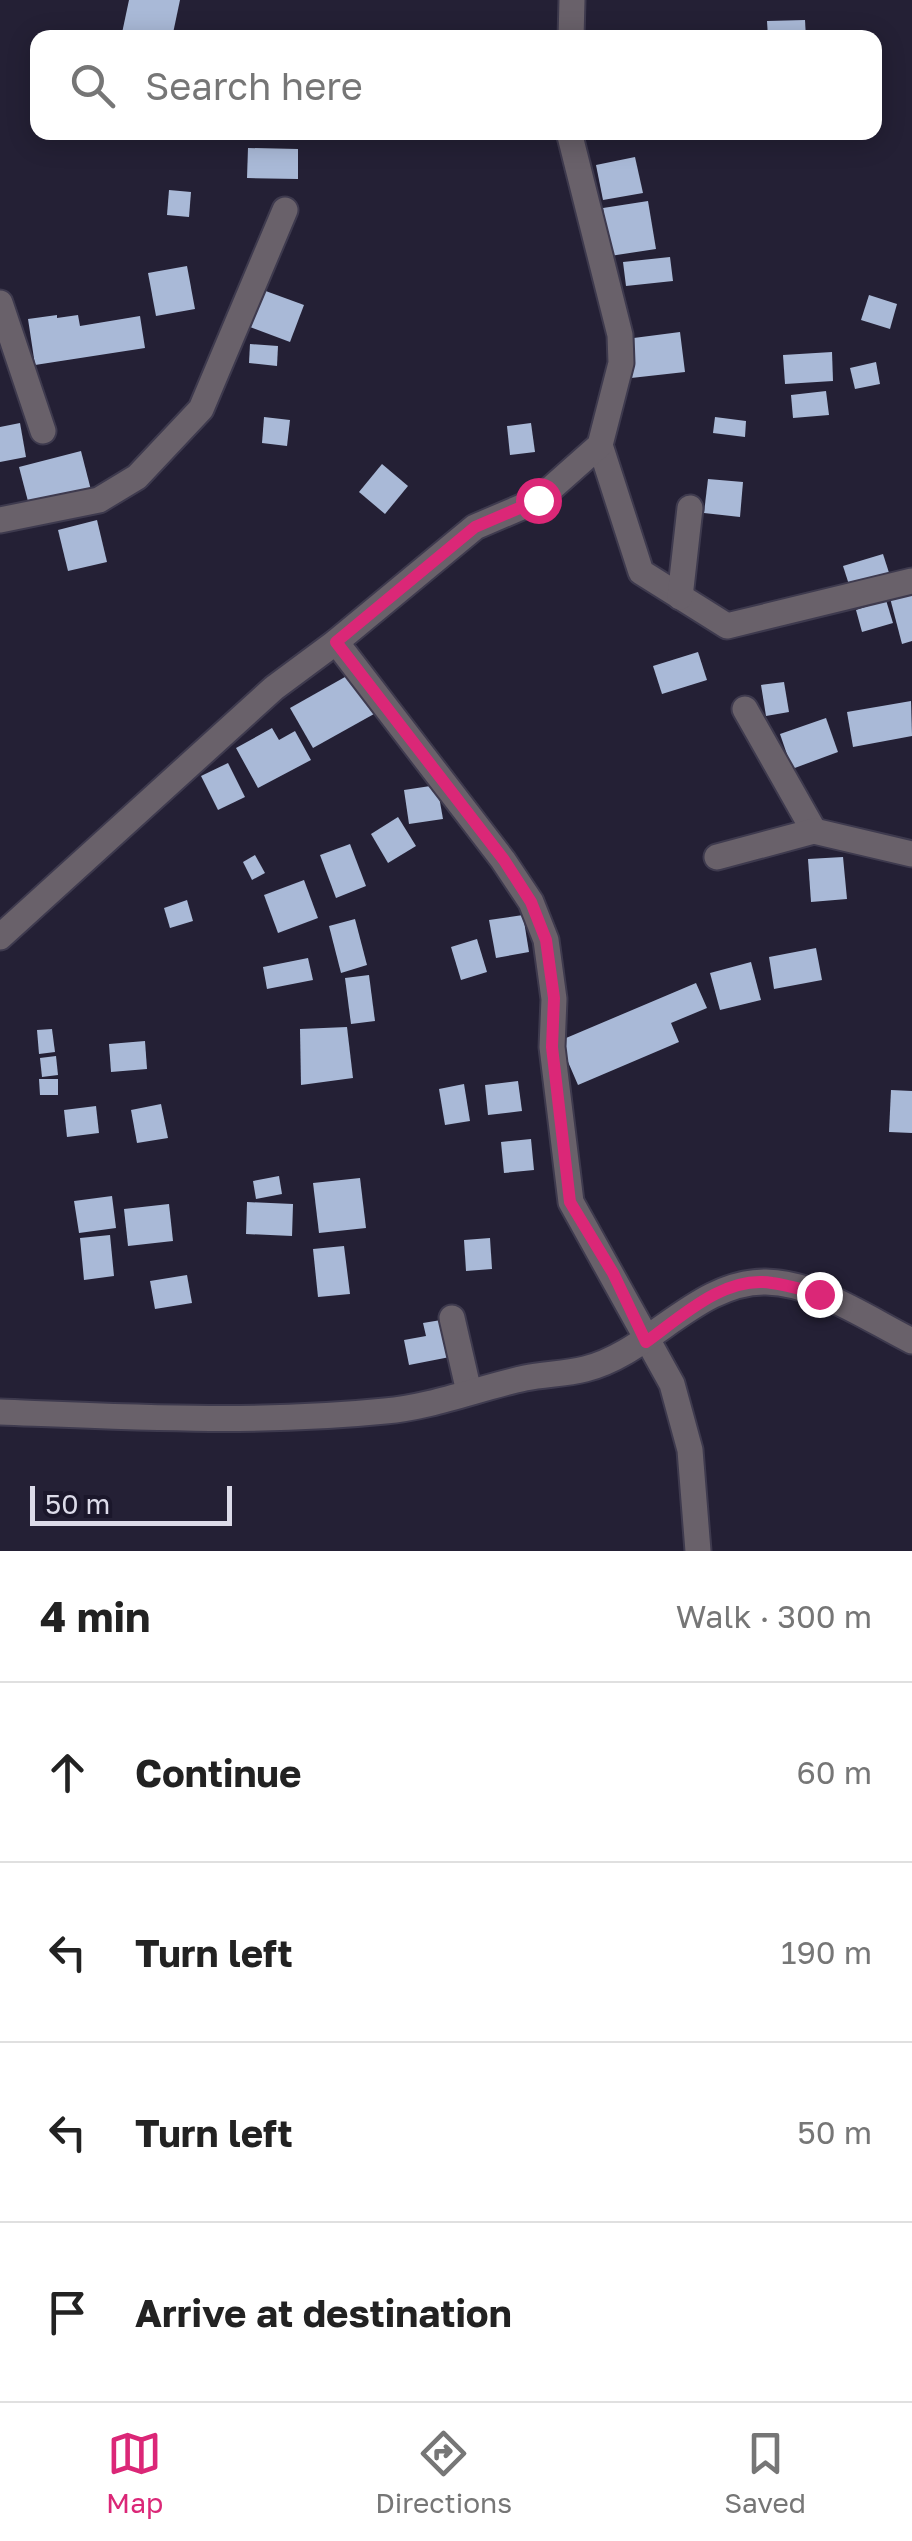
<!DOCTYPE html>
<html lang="en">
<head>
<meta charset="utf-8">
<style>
  :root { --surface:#fff; --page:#f6f6f6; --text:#222; --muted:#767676; --line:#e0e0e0; --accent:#db2777 }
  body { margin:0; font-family:"Golos Text",sans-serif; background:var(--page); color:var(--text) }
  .scale { position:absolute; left:30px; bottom:25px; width:202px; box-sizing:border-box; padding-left:10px; border:5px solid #dcdbe9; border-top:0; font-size:28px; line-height:35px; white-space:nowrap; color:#dcdbe9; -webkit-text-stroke:8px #1b172b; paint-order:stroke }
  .stop { position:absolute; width:30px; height:30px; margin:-22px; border:8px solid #db2777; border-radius:50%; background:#fff }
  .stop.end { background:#db2777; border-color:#fff; box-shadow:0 2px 10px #0008 }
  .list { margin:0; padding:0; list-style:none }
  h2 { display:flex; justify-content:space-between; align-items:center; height:130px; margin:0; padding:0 40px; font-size:42px }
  h2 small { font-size:32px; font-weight:400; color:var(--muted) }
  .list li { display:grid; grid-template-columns:65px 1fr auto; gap:30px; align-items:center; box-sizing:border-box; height:180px; padding:0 40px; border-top:2px solid var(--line) }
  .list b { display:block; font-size:38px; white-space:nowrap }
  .list em { font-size:32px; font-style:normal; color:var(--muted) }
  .icon { flex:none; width:55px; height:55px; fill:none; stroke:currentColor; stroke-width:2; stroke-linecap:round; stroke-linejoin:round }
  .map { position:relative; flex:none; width:912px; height:1551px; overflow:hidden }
  .search { position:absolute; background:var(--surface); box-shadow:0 5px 25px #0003; left:30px; right:30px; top:30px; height:110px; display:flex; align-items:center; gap:25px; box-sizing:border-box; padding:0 35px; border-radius:20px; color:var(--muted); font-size:38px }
  .sheet { height:850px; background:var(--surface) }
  nav { display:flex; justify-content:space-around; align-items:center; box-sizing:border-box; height:140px; border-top:2px solid var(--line); background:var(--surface); font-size:28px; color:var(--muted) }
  nav a { display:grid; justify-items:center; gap:5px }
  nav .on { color:var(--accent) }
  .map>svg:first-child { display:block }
</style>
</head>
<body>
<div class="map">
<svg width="912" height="1551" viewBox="0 0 912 1551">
  <rect width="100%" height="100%" fill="#242035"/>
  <!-- building -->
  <g fill="#a9b9d7">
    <polygon points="129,0 180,0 172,38 143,38 122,33"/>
    <polygon points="805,20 806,38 768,38 767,21"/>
    <polygon points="248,148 298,149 298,179 247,178"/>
    <polygon points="635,157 643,193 603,200 596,165"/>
    <polygon points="169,190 191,192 189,217 167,215"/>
    <polygon points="648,201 656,249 610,256 603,208"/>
    <polygon points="670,257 673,281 626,286 623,262"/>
    <polygon points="187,266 195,309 156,316 148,273"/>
    <polygon points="263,290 304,305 290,342 250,327"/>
    <polygon points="869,295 897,304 890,329 861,320"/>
    <polygon points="57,315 57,318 78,315 80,326 140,316 145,348 35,365 28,319"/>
    <polygon points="680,332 685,372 631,378 626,339"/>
    <polygon points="250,344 278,346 277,366 249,363"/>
    <polygon points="832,352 833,381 785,384 783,355"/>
    <polygon points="876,362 880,384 855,389 850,368"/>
    <polygon points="826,391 829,415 793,418 791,395"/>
    <polygon points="264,417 290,420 287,446 262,443"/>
    <polygon points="715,417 746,421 745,437 713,433"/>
    <polygon points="20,423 26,457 0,462 0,427"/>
    <polygon points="531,423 535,452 510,455 507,426"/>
    <polygon points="81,451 92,494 30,509 19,467"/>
    <polygon points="382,464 408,486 385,514 359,492"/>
    <polygon points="708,479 743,482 740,517 704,513"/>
    <polygon points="97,520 107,562 68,571 58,530"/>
    <polygon points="883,554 892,582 852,594 843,566"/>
    <polygon points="912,592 912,641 902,644 890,598"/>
    <polygon points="886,600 893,623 862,632 856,610"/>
    <polygon points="698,652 707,680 662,694 653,666"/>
    <polygon points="352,673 374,714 313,748 290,708"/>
    <polygon points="784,682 789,712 766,716 761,685"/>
    <polygon points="911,701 912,736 853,747 847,712"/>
    <polygon points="826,718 838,752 792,769 780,734"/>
    <polygon points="272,728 279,740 295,731 311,760 258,788 236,748"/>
    <polygon points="228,763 245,797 218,810 201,776"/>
    <polygon points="437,785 443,819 409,824 404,790"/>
    <polygon points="398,817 416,846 388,863 371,834"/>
    <polygon points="350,844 366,886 336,898 320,855"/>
    <polygon points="255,855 265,873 252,880 243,862"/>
    <polygon points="843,857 847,899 811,902 808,859"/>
    <polygon points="304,880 318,918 278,933 264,895"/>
    <polygon points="187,900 193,921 170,928 164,908"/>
    <polygon points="523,915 529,952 496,958 489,920"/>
    <polygon points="355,919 367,965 341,973 329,926"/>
    <polygon points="477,939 487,972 461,980 451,947"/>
    <polygon points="816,948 822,980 774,989 769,957"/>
    <polygon points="308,958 313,980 267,989 263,967"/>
    <polygon points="751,962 761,1000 720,1010 710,973"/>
    <polygon points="369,975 375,1021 351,1024 345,978"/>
    <polygon points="696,983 707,1008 671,1023 679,1042 578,1085 559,1041"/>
    <polygon points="347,1027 353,1078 301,1085 300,1029"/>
    <polygon points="52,1029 55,1052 39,1054 37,1030"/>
    <polygon points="145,1041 147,1069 111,1072 109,1044"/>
    <polygon points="56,1056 58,1075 42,1077 40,1058"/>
    <polygon points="39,1079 58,1079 58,1095 40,1095"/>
    <polygon points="518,1081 522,1111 488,1115 485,1085"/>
    <polygon points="464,1084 470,1121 445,1125 439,1089"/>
    <polygon points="891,1090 912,1091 912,1133 889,1132"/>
    <polygon points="161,1104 168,1138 137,1143 131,1110"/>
    <polygon points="96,1106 99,1133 67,1137 64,1110"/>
    <polygon points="531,1139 534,1170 504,1173 501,1142"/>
    <polygon points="279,1176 282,1194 256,1199 253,1181"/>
    <polygon points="360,1178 366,1228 319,1233 313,1183"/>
    <polygon points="112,1196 116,1228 79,1233 74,1201"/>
    <polygon points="247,1202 293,1204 292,1236 246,1234"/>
    <polygon points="169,1204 173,1241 128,1246 124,1209"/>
    <polygon points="110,1235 114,1276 84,1280 80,1238"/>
    <polygon points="490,1238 492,1269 466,1271 464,1240"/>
    <polygon points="344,1246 350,1294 318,1297 313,1249"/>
    <polygon points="187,1275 192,1303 155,1309 150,1281"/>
    <polygon points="447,1319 455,1356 409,1365 404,1340 426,1336 423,1323"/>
  </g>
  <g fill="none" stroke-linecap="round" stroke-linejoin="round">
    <defs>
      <g id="street">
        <polyline points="571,38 572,0"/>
        <polyline points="0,303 43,431"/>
        <polyline points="600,445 641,572 727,626 912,581"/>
        <polyline points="0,520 99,500 137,477 201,409 285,210"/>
        <polyline points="680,597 690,508"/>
        <polyline points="336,642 503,860 531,902 546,940 554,999 552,1047 571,1202 672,1384 690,1450 698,1551"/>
        <polyline points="745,709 814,831"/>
        <polyline points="717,857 814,831 912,854"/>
        <polyline points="0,937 274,688 336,642 475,527 538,500 600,445 621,363 620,335 569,132"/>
        <polyline points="452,1318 469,1392"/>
        <path d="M0,1412C128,1417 257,1424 385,1411C432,1407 479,1388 525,1378C545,1374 565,1374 585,1369C650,1353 697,1281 766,1282C817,1283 868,1319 912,1341"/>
      </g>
    </defs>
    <!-- street casing -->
    <use href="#street" stroke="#3e3a4e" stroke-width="29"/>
    <!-- street -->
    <use href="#street" stroke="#69616a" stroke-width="25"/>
  </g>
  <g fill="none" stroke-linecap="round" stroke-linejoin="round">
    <!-- route -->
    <path stroke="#db2777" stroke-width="12" d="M538,500L475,527L336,642L504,860L531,902L546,940L554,998L552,1047L570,1202L613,1273L646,1342C682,1316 725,1275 772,1283C788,1285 803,1290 819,1294"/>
  </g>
</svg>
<div class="scale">50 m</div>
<div class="stop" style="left:538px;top:500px"></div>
<div class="stop end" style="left:819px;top:1294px"></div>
<div class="search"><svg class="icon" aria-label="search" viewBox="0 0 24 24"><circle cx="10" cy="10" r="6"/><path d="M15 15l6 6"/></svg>Search here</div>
</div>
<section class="sheet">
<h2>4 min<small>Walk · 300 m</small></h2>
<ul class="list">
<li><svg class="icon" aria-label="ahead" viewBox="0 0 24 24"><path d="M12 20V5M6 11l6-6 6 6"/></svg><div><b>Continue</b></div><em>60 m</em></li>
<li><svg class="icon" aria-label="left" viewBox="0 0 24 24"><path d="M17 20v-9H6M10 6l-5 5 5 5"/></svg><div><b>Turn left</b></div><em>190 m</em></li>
<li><svg class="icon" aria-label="left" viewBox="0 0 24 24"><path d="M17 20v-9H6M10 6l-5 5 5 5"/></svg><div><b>Turn left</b></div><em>50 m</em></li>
<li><svg class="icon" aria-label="arrive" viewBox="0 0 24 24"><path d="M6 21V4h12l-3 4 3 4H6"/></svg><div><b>Arrive at destination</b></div></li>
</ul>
</section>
<nav>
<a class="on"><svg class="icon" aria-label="map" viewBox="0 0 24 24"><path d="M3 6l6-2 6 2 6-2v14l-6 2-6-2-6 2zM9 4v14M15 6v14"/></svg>Map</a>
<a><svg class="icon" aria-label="directions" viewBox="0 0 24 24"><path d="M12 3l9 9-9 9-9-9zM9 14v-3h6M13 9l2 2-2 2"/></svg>Directions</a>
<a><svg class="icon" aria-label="saved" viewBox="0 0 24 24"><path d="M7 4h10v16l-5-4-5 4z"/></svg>Saved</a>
</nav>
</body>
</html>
